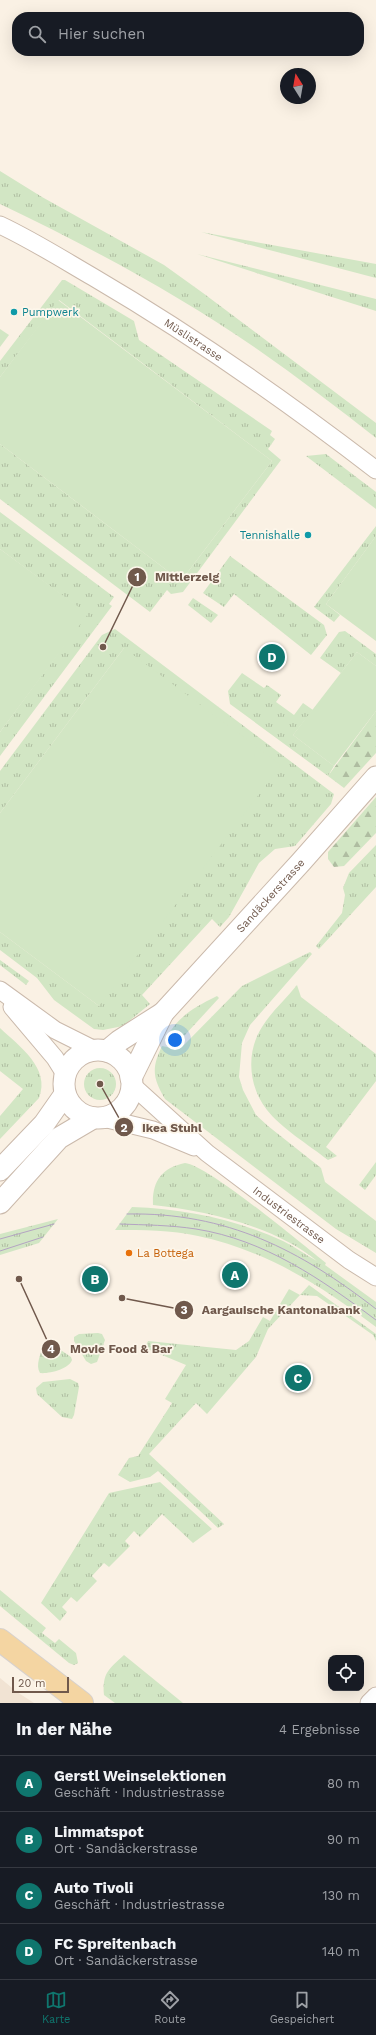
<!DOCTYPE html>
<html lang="de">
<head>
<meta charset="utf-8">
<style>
  :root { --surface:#171b24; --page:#242831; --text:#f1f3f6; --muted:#9ea1a6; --line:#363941; --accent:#0f766e }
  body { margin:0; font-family:"Work Sans",sans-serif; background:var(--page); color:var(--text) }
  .controls { position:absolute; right:12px; bottom:12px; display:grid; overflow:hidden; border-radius:8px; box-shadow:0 4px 16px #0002 }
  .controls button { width:36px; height:36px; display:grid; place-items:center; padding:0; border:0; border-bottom:1px solid var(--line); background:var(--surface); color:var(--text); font:20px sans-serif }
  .compass { position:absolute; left:280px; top:68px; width:36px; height:36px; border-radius:50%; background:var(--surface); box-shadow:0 4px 16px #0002; rotate:349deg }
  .scale { position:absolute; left:12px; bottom:10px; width:57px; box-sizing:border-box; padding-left:4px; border:2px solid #70594c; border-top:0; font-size:11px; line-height:14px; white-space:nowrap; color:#70594c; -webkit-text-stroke:3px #fdf6ea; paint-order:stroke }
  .you { position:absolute; left:175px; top:1040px; width:14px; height:14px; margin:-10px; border:3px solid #fff; border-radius:50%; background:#1a73e8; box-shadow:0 0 0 6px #1a73e833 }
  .badge { display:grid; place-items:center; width:26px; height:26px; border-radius:50%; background:var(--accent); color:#fff; font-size:13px; font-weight:700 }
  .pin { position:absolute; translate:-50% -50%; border:2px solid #fff; box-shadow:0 1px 4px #0006 }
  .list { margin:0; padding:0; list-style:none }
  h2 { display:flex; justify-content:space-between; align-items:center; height:52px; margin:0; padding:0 16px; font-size:17px }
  h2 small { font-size:13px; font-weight:400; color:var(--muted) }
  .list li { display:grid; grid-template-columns:26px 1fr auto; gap:12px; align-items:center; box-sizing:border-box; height:56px; padding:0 16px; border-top:1px solid var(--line) }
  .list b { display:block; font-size:15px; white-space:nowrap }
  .list p { margin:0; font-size:13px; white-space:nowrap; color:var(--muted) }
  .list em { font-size:13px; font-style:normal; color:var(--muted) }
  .icon { flex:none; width:22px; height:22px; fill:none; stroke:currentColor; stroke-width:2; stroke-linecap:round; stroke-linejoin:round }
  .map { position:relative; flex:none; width:376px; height:1703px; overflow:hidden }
  .search { position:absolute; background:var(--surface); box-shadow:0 4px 16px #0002; left:12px; right:12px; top:12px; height:44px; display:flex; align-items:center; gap:10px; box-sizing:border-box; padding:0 14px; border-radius:16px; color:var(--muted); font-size:15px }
  .sheet { height:276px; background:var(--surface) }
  nav { display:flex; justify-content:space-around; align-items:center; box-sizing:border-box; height:56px; border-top:1px solid var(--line); background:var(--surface); font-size:11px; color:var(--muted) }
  nav a { display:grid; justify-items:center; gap:2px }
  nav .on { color:var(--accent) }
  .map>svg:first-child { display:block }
</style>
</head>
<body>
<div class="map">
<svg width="376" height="1703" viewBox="0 0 376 1703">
  <defs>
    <pattern id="grass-tufts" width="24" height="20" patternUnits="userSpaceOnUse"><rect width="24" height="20" fill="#d2e6c4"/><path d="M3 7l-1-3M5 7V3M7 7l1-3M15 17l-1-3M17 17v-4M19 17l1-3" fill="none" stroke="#afbda1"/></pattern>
    <pattern id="forest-firs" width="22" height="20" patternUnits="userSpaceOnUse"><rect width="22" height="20" fill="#d2e6c4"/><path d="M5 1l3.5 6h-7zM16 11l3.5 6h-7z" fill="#afbda1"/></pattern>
    <pattern id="park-crowns" width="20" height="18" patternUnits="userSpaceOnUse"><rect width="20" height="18" fill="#d2e6c4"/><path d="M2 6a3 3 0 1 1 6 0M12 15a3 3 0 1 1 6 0" fill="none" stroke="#afbda1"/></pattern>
  </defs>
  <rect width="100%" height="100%" fill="#faf1e4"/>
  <!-- residential -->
  <polygon fill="#f1e3d3" points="0,1678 17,1692 34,1703 0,1703"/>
  <!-- grass -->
  <g fill="url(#grass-tufts)">
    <path d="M0,171L42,197L164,265L203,293L376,423V438C337,407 297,377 257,349C176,293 88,246 0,204Z"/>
    <polygon points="201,232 376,264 376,278"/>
    <polygon points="197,254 376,299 376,311"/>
    <polygon points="62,280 65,280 134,321 139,340 272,431 270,435 275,439 268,449 281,460 183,592 171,594 167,590 150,612 0,499 0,444 181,581 272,461 59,300 0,377 0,361"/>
    <polygon points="326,454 376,492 376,509 306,456"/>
    <polygon points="0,512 114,597 109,604 112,606 0,756 0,732 87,614 0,549"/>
    <polygon points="376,526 376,536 326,604 340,615 334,622 314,607"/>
    <polygon points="230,556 324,625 327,635 311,655 234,594 224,607 203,593"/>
    <polygon points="193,598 218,615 211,623 188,605"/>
    <polygon points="115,629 334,794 331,804 295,846 275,849 259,863 229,917 220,927 212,919 142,995 150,1004 123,1026 103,1030 94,1029 54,1000 37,978 0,950 0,932 99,1006 124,648 0,813 0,771 102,635"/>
    <polygon points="345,631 376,654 376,666 357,652 341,673 320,658 339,632"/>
    <polygon points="242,673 264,688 267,685 281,695 276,702 294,715 303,703 313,710 293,735 334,766 328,776 230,704 228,691"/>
    <polygon points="376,845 376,887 319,949 316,946 342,913 345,895 343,888 349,873"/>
    <path d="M310,952L312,954L250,1025L242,1043L239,1077L243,1090L256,1115L268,1126L321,1168L325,1182L376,1221V1253L336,1229L165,1099C153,1078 151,1069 162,1046L177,1049L183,1046L242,986Z"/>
    <polygon points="0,960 29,981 26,985 0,965"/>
    <path d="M297,985L301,997L376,1054V1081L326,1147L337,1156L328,1160C309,1145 281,1128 267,1110C248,1086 246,1052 262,1027C271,1012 286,999 297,985Z"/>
    <path d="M217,996L219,998L185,1035L172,1041L165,1039C180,1015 193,1008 217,996Z"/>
    <path d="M0,1028C19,1046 51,1068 39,1098L0,1139V1116L23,1089L0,1071Z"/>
    <circle cx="100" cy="1084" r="16"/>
    <polygon points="376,1162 376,1175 365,1190 359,1185"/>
    <path d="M185,1163C208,1165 303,1245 326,1263L325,1265L376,1302V1327C322,1286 265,1250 198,1236C171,1230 143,1230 115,1230L132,1207C185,1209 235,1219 283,1241C295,1247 306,1255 317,1261C275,1226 207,1211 153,1205C152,1182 161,1168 185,1163Z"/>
    <polygon points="58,1219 39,1243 0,1255 0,1234"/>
    <polygon points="309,1285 376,1334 376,1341 373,1335 317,1296 300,1295 268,1329 256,1357 207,1414 196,1403 149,1454 224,1524 218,1528 158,1471 150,1477 130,1482 118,1475 129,1458 138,1456 172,1403 165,1399 186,1365 145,1348 148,1341 236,1350 249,1341 263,1317 270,1321 289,1289 300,1295"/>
    <polygon points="98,1333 102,1334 105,1340 97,1362 91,1364 86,1361 74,1341 74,1337 79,1334"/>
    <path d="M49,1342L71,1357L72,1360C69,1369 49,1374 40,1373C35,1365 41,1354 43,1345Z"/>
    <polygon points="70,1379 78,1383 79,1387 74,1415 72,1419 62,1417 37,1394 36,1388 43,1382"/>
    <polygon points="160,1482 212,1529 193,1543 162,1514 140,1537 134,1531 125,1541 130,1546 109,1567 104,1563 92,1576 97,1581 77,1602 71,1597 62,1607 67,1612 60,1621 41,1603 109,1493"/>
    <polygon points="0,1590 46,1628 42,1633 55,1643 59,1639 76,1653 78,1663 74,1665 69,1663 0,1606"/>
    <path d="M124,1655L183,1703H115L104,1695C102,1673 109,1669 124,1655Z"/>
  </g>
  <!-- forest -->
  <g fill="url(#forest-firs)">
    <polygon points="376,711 376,753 344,788 328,776"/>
    <polygon points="376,797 376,833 344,866 334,867 328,859 328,852"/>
  </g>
  <!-- park -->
  <polygon fill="url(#park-crowns)" points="0,329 9,335 0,347"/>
  <!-- garden -->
  <g fill="#d2e6c4">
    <polygon points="58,300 272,461 181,581 0,444 0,377"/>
    <polygon points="376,536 376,641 326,604"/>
    <polygon points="0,549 88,614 0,732"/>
    <polygon points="124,648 281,765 99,1006 0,932 0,813"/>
    <polygon points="357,652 376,666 376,711 334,766 293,735"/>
  </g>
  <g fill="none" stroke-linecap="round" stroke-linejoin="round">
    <defs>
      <g id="minor">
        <path id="s1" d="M0,225C32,240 62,259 93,277C192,335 285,400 376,470"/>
        <polyline points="0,990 55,1030 95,1050"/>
        <polyline points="12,1007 55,1058 65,1074"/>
        <path id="s2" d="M132,1085L207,1153L349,1260L376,1277"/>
        <polyline points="103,1118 153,1130 194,1147"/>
        <polyline points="369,1703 376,1696"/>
      </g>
      <g id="tertiary">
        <circle cx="98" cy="1084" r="34"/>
        <path id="s3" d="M107,1051L119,1041L163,1013L301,862L376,777"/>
        <polyline points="131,1078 163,1013"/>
        <polyline points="0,1170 44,1124 65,1094"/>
        <polyline points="0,1203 59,1138 93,1118"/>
      </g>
      <polyline id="primary" points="0,1640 82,1703"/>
    </defs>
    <!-- minor casing -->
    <use href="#minor" stroke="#cab9ab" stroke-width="19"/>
    <!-- tertiary casing -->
    <use href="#tertiary" stroke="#cab9ab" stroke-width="23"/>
    <!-- primary casing -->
    <use href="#primary" stroke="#d7d1cd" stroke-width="24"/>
    <!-- minor -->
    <use href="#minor" stroke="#fff" stroke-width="17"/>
    <!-- tertiary -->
    <use href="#tertiary" stroke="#fff" stroke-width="21"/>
    <!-- primary -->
    <use href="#primary" stroke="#f4d5a2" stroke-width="22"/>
    <!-- tram -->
    <g stroke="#b4a4c2" stroke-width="1">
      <path d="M127,1214C227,1212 300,1250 376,1309"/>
      <path d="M120,1224C145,1225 170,1225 196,1229C265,1240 321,1279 376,1320"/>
      <polyline points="0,1239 54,1224"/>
      <polyline points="0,1251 43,1237"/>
    </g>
  </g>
  <!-- markers -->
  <g fill="#0f9aa8" stroke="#fdf6ea" stroke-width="1.5">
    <circle cx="14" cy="312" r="4"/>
    <circle cx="308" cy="535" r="4"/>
  </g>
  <circle fill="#e8710a" stroke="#fdf6ea" stroke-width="1.5" cx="129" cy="1253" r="4"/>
  <g text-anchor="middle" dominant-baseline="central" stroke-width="3.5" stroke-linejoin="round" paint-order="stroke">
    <!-- culture labels -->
    <g font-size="11" fill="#0d838f" stroke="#fdf6ea" text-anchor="start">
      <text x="22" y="312">Pumpwerk</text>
      <text x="300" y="535" text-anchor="end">Tennishalle</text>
    </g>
    <!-- street labels -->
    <g font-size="11" fill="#70594c" stroke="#fdf6ea">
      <text stroke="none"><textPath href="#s1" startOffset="225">Müslistrasse</textPath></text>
      <text stroke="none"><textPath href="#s3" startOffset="227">Sandäckerstrasse</textPath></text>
      <text stroke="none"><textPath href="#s2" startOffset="204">Industriestrasse</textPath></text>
    </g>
    <!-- food labels -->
    <g font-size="11" fill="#c56008" stroke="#fdf6ea" text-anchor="start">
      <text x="137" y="1253">La Bottega</text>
    </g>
  </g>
  <!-- callouts -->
  <path fill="none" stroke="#70594c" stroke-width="1.5" d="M103 647L137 577M100 1084L124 1127M122 1298L184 1310M19 1279L51 1349"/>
  <g fill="#70594c" stroke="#fdf6ea" stroke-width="1.5">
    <circle cx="103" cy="647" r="4"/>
    <circle cx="100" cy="1084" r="4"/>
    <circle cx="122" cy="1298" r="4"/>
    <circle cx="19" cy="1279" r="4"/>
    <circle cx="137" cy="577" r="10"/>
    <circle cx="124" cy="1127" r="10"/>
    <circle cx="184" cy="1310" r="10"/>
    <circle cx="51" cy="1349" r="10"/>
  </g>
  <g font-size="12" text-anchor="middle" font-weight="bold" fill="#fff">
    <text x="137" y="581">1</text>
    <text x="124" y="1132">2</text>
    <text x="184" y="1314">3</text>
    <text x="51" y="1353">4</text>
  </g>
  <g font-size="12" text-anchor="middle" font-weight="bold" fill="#70594c" stroke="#fdf6ea" stroke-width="3.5" stroke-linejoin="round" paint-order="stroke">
    <text x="187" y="581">Mittlerzelg</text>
    <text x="172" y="1132">Ikea Stuhl</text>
    <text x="281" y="1314">Aargauische Kantonalbank</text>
    <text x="121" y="1353">Movie Food &amp; Bar</text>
  </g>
</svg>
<div class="controls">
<button><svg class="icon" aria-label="locate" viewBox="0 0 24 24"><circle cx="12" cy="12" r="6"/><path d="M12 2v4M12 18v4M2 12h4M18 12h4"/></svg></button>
</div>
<svg class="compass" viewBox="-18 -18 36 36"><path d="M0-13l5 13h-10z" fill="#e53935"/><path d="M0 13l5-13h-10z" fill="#9ea1a6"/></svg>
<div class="scale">20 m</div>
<div class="you"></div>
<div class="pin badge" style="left:235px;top:1275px">A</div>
<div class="pin badge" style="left:95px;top:1279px">B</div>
<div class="pin badge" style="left:298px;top:1378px">C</div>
<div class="pin badge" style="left:272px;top:657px">D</div>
<div class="search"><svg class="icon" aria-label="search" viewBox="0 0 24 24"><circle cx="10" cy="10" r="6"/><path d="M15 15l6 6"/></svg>Hier suchen</div>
</div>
<section class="sheet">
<h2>In der Nähe<small>4 Ergebnisse</small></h2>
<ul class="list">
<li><span class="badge">A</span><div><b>Gerstl Weinselektionen</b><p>Geschäft · Industriestrasse</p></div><em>80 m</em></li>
<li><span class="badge">B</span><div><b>Limmatspot</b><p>Ort · Sandäckerstrasse</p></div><em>90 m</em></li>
<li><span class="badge">C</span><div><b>Auto Tivoli</b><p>Geschäft · Industriestrasse</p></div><em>130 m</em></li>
<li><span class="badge">D</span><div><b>FC Spreitenbach</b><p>Ort · Sandäckerstrasse</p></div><em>140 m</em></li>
</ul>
</section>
<nav>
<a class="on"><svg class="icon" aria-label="map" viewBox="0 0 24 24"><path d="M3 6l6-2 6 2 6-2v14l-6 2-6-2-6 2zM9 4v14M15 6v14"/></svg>Karte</a>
<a><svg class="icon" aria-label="directions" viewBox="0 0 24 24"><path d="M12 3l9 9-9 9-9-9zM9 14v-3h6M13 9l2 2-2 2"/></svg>Route</a>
<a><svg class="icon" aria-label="saved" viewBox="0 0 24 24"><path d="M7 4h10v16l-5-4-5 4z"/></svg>Gespeichert</a>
</nav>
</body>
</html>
